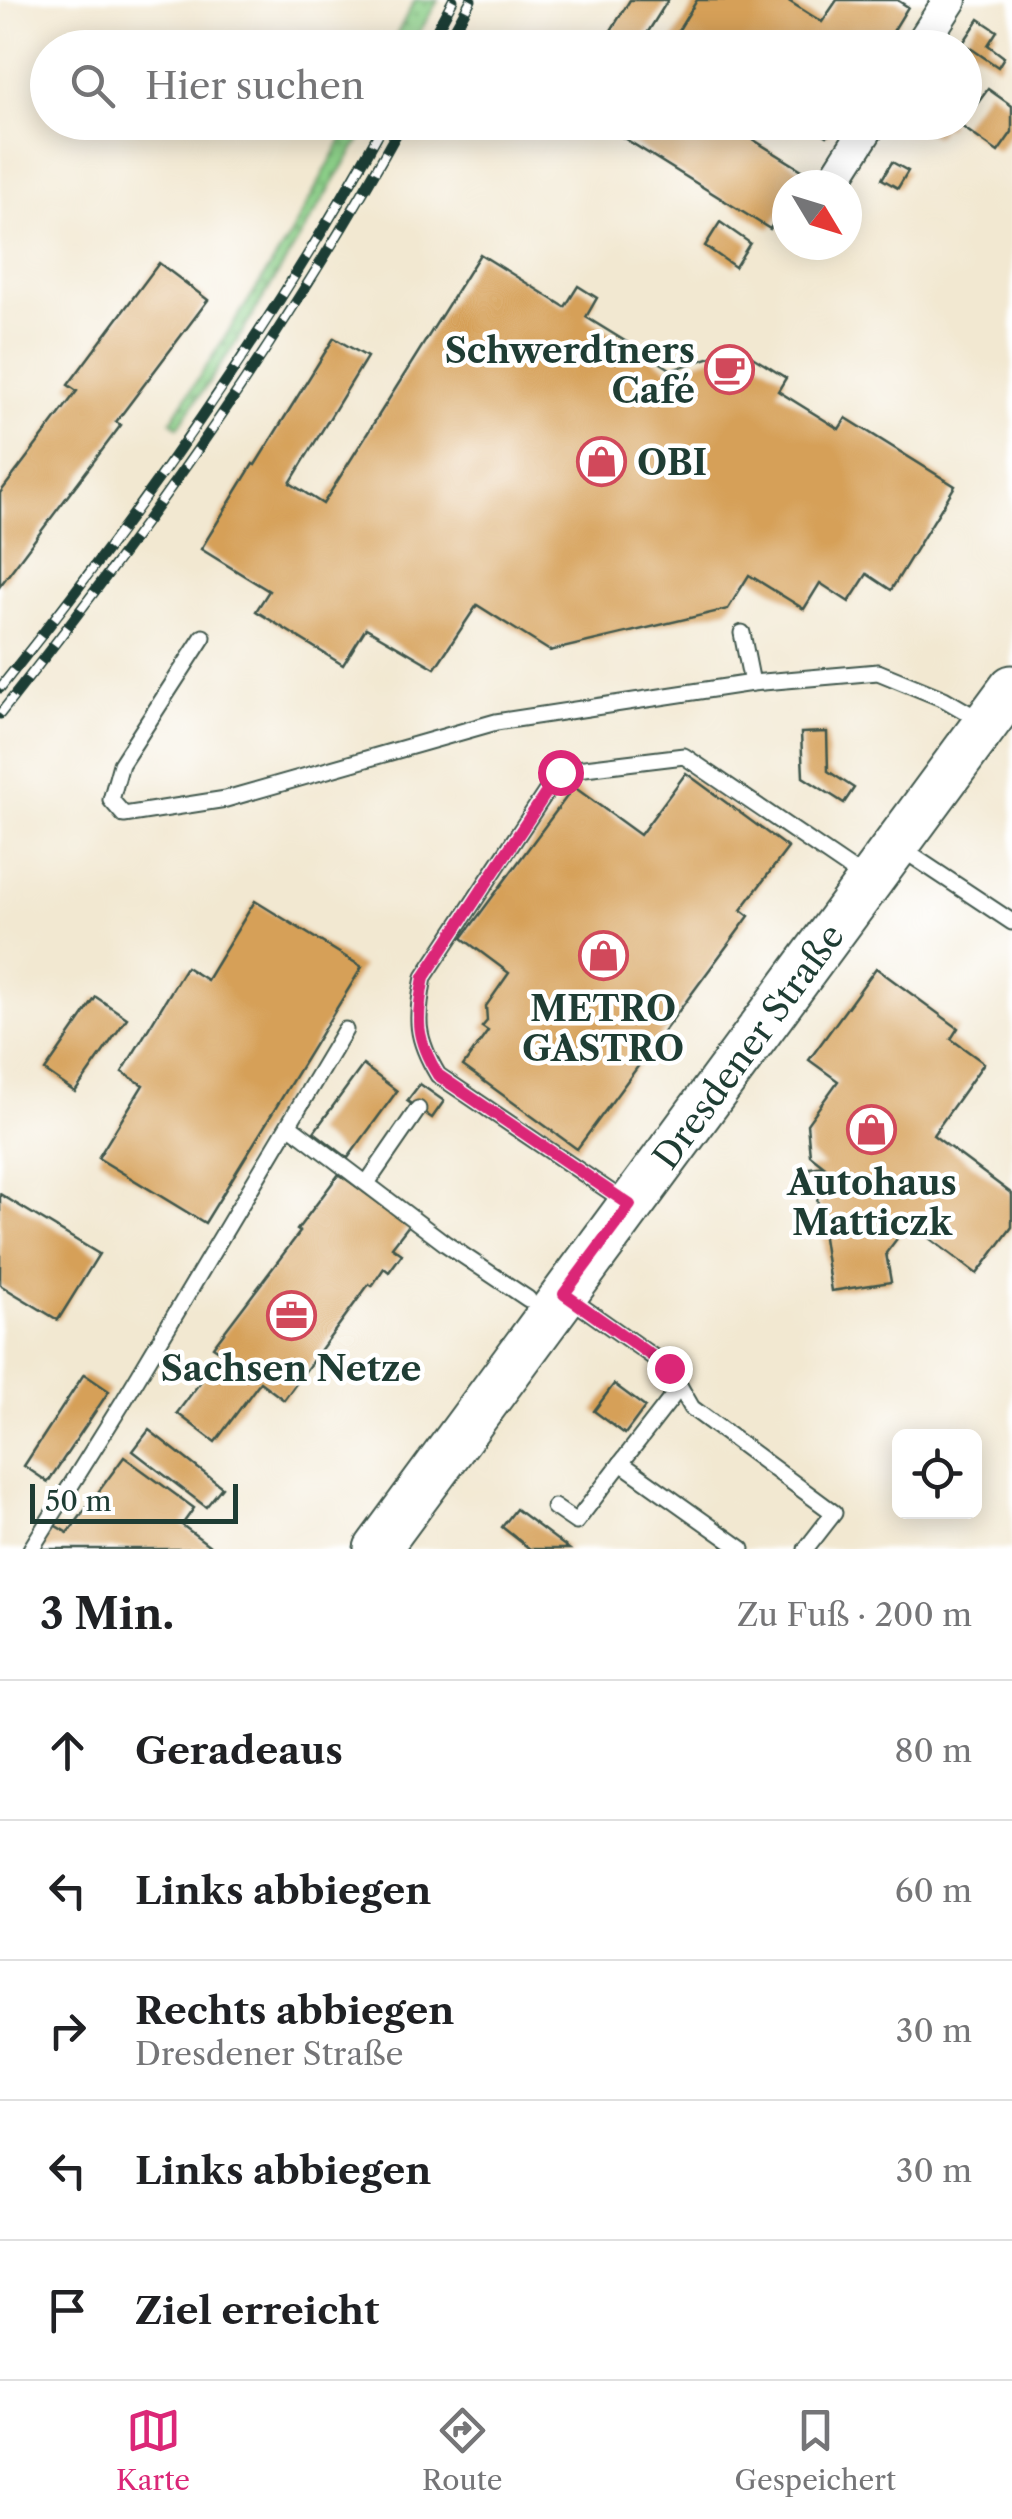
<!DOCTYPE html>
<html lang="de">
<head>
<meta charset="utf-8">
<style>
  :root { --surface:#fff; --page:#f2f2f2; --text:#202124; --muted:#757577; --line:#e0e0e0; --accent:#db2777 }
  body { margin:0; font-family:"Libre Caslon Text",serif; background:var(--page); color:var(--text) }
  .controls { position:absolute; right:30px; bottom:30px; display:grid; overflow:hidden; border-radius:15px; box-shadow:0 5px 25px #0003 }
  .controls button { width:90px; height:90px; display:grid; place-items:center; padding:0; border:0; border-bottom:2px solid var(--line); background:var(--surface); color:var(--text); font:50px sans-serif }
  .compass { position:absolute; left:772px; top:170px; width:90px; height:90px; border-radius:50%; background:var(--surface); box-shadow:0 5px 25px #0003; rotate:128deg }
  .scale { position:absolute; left:30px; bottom:25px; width:208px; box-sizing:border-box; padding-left:10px; border:5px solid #1f3d34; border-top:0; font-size:28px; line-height:35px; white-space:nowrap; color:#1f3d34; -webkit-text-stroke:8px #fff; paint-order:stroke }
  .stop { position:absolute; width:30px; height:30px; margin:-22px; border:8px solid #db2777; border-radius:50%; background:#fff }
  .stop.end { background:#db2777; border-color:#fff; box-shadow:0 2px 10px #0008 }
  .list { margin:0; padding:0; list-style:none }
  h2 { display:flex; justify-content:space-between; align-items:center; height:130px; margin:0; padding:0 40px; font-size:42px }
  h2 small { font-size:32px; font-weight:400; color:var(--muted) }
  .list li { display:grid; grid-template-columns:65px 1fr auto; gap:30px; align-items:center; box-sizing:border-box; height:140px; padding:0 40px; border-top:2px solid var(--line) }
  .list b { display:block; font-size:38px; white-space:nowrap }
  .list p { margin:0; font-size:32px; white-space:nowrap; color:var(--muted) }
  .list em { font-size:32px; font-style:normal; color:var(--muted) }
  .icon { flex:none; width:55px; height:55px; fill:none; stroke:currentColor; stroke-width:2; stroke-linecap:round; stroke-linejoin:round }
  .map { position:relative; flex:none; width:1012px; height:1549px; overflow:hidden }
  .search { position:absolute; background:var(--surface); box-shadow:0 5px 25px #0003; left:30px; right:30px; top:30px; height:110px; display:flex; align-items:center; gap:25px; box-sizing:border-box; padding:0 35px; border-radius:55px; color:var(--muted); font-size:38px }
  .sheet { height:830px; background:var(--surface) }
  nav { display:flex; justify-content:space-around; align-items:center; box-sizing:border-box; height:140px; border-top:2px solid var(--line); background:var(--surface); font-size:28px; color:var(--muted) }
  nav a { display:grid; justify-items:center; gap:5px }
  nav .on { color:var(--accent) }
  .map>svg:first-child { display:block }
</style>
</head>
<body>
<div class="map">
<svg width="1012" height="1549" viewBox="0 0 1012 1549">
  <defs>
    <pattern id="grass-dots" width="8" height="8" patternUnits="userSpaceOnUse" patternTransform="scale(2.5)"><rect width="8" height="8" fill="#8ccf88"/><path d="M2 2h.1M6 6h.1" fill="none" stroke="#72a970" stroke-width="1.8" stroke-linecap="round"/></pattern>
  </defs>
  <rect width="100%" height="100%" fill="#fff"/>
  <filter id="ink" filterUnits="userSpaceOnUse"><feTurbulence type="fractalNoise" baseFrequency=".01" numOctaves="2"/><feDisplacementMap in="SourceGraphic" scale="20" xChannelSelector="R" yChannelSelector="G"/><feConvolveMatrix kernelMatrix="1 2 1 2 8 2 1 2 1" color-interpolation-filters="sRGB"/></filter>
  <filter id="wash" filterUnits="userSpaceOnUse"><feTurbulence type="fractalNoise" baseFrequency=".0048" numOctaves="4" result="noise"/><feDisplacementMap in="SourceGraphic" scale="40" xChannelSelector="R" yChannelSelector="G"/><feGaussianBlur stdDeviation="2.25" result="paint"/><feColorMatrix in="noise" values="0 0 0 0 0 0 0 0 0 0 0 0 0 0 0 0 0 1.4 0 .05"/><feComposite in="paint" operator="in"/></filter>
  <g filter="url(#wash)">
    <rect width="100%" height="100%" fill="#f2e8d1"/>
    <!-- grass -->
    <g fill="url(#grass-dots)" stroke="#56865e" stroke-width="2.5">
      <polygon points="415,0 438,0 411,47 390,47"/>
      <polygon points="351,123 370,123 235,344 178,427 171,421 289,238"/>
    </g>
    <g id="blocks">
      <!-- building -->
      <g fill="#d6a058">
        <polygon points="630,0 668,0 638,48 600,48"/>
        <polygon points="697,0 787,0 822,22 837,0 897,0 908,7 883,48 683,48 672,41"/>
        <polygon points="979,19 997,31 988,45 1004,57 998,67 963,43"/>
        <polygon points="988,89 1012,106 1012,132 998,152 961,126"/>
        <polygon points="616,122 725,122 805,172 797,185 787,185 787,201 770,229 611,130"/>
        <polygon points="806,122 836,122 827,136"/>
        <polygon points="915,122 951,122 947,128 944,126 936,137"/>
        <polygon points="892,162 908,171 898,188 882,179"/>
        <polygon points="720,222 750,243 735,267 705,246"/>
        <polygon points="480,254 565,307 578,286 597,298 586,317 672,370 738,348 786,378 778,391 839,429 846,418 955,486 891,590 867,574 849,602 820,583 804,609 749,575 728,609 550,651 477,605 435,668 366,628 343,665 256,611 269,591 201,549 253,464 255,465 334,338 367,357 290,483 323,504"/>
        <polygon points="159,263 208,300 116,422 121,425 0,586 0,493 77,391 68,385"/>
        <polygon points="827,732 828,771 854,788 844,803 803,777 801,733"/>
        <polygon points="686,773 788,848 741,910 749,916 577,1149 463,1066 488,1031 482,1027 487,1021 486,1006 509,973 462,938 574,787 640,835"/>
        <polygon points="255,901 362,967 205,1223 98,1158 143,1085 122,1072 186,967 207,980"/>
        <polygon points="876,968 958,1028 951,1039 984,1063 933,1135 1012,1194 1012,1227 977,1274 909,1223 886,1253 891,1282 831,1291 817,1197 827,1183 812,1186 809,1168 824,1166 810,1155 807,1124 838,1081 809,1060"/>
        <polygon points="96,997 127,1018 75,1092 45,1071"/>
        <polygon points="363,1065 397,1091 348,1158 314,1132"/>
        <polygon points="420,1084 444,1101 432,1118 407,1101"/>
        <polygon points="339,1174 409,1225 392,1247 402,1254 389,1272 384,1268 372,1286 369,1284 284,1400 260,1382 215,1442 177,1413 222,1353 213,1347 300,1232 297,1230"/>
        <polygon points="0,1194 99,1254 58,1320 0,1285"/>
        <polygon points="84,1374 109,1391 48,1482 24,1466"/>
        <polygon points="614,1384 645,1407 625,1434 594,1411"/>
        <polygon points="149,1430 222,1487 206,1507 133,1451"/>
        <polygon points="124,1457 194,1508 182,1525 214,1549 39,1549 54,1525 68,1533"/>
        <polygon points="516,1509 569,1549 530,1549 502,1527"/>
      </g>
    </g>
  </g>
  <g filter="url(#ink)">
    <use href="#blocks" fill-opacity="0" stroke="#3f574c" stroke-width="2.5"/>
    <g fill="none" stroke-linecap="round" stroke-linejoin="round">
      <defs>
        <g id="service">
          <polyline points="742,633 752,683 878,672 944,699 982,721"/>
          <polyline points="203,637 121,764 111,800 124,815 226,799 496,722 752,683"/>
          <polyline points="899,847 1012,922"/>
          <polyline points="290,1126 446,1244 528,1299"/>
          <polyline points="367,1183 418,1109"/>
          <path d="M627,1203L438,1075C415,1037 416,1020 424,977L560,771L684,756L865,879"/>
          <polyline points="568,1297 669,1368 692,1408 834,1513 806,1549"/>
          <polyline points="680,1387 621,1463 742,1549"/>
          <polyline points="554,1507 576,1522 621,1463"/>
          <polyline points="31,1549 123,1402 345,1030"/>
        </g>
        <g id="minor">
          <polyline points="919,48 950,0"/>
          <polyline points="831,185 871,122"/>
        </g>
        <g id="secondary">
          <path id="s1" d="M377,1549L1012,688"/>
        </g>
      </defs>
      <!-- service casing -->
      <use href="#service" stroke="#3f574c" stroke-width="19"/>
      <!-- minor casing -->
      <use href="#minor" stroke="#3f574c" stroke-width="36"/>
      <!-- secondary casing -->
      <use href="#secondary" stroke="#3f574c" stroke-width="49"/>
      <!-- service -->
      <use href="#service" stroke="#fff" stroke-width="15"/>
      <!-- minor -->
      <use href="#minor" stroke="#fff" stroke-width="32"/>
      <!-- secondary -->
      <use href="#secondary" stroke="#fff" stroke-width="45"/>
      <defs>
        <g id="rail">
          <polyline points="427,48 453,0"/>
          <polyline points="444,48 471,0"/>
          <path d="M0,688C142,510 275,322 385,122"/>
          <path d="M0,714C148,527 287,332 403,122"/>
        </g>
      </defs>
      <!-- rail casing -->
      <use href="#rail" stroke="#1f3d34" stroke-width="11"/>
      <!-- rail -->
      <use href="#rail" stroke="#fff" stroke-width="8" stroke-dasharray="22" stroke-linecap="butt"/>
    </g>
  </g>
  <g fill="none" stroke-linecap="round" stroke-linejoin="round" filter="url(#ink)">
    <!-- route -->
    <path stroke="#db2777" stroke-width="12" d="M560,772L424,977C416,1020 415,1038 438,1075L630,1205L564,1294L669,1368"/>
  </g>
  <!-- icons -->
  <defs>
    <symbol id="cafe-ring" viewBox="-11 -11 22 22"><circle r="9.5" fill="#fff" stroke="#d1495b" stroke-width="1.5"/><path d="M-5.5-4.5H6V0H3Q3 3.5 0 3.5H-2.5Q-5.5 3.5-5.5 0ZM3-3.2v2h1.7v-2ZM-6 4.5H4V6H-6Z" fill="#d1495b"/></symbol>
    <symbol id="shop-ring" viewBox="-11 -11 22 22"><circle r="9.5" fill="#fff" stroke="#d1495b" stroke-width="1.5"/><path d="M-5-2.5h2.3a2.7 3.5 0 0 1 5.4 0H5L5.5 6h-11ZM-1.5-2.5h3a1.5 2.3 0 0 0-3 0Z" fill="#d1495b"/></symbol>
    <symbol id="office-ring" viewBox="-11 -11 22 22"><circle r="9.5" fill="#fff" stroke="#d1495b" stroke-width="1.5"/><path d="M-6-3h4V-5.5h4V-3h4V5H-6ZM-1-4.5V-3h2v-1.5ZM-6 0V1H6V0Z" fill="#d1495b"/></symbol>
  </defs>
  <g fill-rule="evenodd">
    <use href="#cafe-ring" x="702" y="342" width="55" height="55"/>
    <use href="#shop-ring" x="574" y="434" width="55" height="55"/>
    <use href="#shop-ring" x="576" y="928" width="55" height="55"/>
    <use href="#shop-ring" x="844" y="1102" width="55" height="55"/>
    <use href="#office-ring" x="264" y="1288" width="55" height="55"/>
  </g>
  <g text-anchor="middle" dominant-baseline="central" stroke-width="9" stroke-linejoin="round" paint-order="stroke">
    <!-- poi labels -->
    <g font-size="35" font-weight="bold" fill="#1f3d34" stroke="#fff">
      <text x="695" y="350" text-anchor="end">Schwerdtners<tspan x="695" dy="40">Café</tspan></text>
      <text x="637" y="462" text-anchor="start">OBI</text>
      <text x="603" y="1008">METRO<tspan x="603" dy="40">GASTRO</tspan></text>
      <text x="872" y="1182">Autohaus<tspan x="872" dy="40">Matticzk</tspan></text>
      <text x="291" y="1368">Sachsen Netze</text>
    </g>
    <!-- street labels -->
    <g font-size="35" fill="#1f3d34" stroke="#fff">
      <text stroke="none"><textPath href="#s1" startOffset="625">Dresdener Straße</textPath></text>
    </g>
  </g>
</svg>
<div class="controls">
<button><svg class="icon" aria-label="locate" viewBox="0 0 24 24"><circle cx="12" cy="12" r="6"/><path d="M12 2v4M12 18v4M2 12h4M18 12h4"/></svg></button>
</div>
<svg class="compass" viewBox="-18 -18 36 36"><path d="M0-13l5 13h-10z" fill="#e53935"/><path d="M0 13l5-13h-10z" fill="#757577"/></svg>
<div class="scale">50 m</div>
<div class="stop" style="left:560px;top:772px"></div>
<div class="stop end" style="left:669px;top:1368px"></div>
<div class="search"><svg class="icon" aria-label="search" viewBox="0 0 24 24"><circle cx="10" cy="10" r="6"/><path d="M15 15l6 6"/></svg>Hier suchen</div>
</div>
<section class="sheet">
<h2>3 Min.<small>Zu Fuß · 200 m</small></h2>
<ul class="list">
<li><svg class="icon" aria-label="ahead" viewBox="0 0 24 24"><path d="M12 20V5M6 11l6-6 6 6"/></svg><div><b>Geradeaus</b></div><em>80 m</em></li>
<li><svg class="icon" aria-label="left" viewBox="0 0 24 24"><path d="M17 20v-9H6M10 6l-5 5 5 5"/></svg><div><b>Links abbiegen</b></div><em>60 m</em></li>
<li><svg class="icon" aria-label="right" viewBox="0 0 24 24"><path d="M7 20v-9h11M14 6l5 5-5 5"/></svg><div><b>Rechts abbiegen</b><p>Dresdener Straße</p></div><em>30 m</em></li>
<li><svg class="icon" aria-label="left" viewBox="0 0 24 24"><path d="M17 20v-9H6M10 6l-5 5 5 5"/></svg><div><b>Links abbiegen</b></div><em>30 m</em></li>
<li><svg class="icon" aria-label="arrive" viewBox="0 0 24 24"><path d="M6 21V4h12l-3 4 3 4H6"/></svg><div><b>Ziel erreicht</b></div></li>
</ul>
</section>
<nav>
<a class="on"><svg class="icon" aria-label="map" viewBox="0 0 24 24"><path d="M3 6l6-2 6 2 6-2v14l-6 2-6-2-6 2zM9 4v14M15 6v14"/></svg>Karte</a>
<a><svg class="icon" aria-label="directions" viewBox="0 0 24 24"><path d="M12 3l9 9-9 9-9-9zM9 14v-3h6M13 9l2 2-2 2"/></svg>Route</a>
<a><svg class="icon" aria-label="saved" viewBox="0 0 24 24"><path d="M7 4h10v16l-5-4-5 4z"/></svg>Gespeichert</a>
</nav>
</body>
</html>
